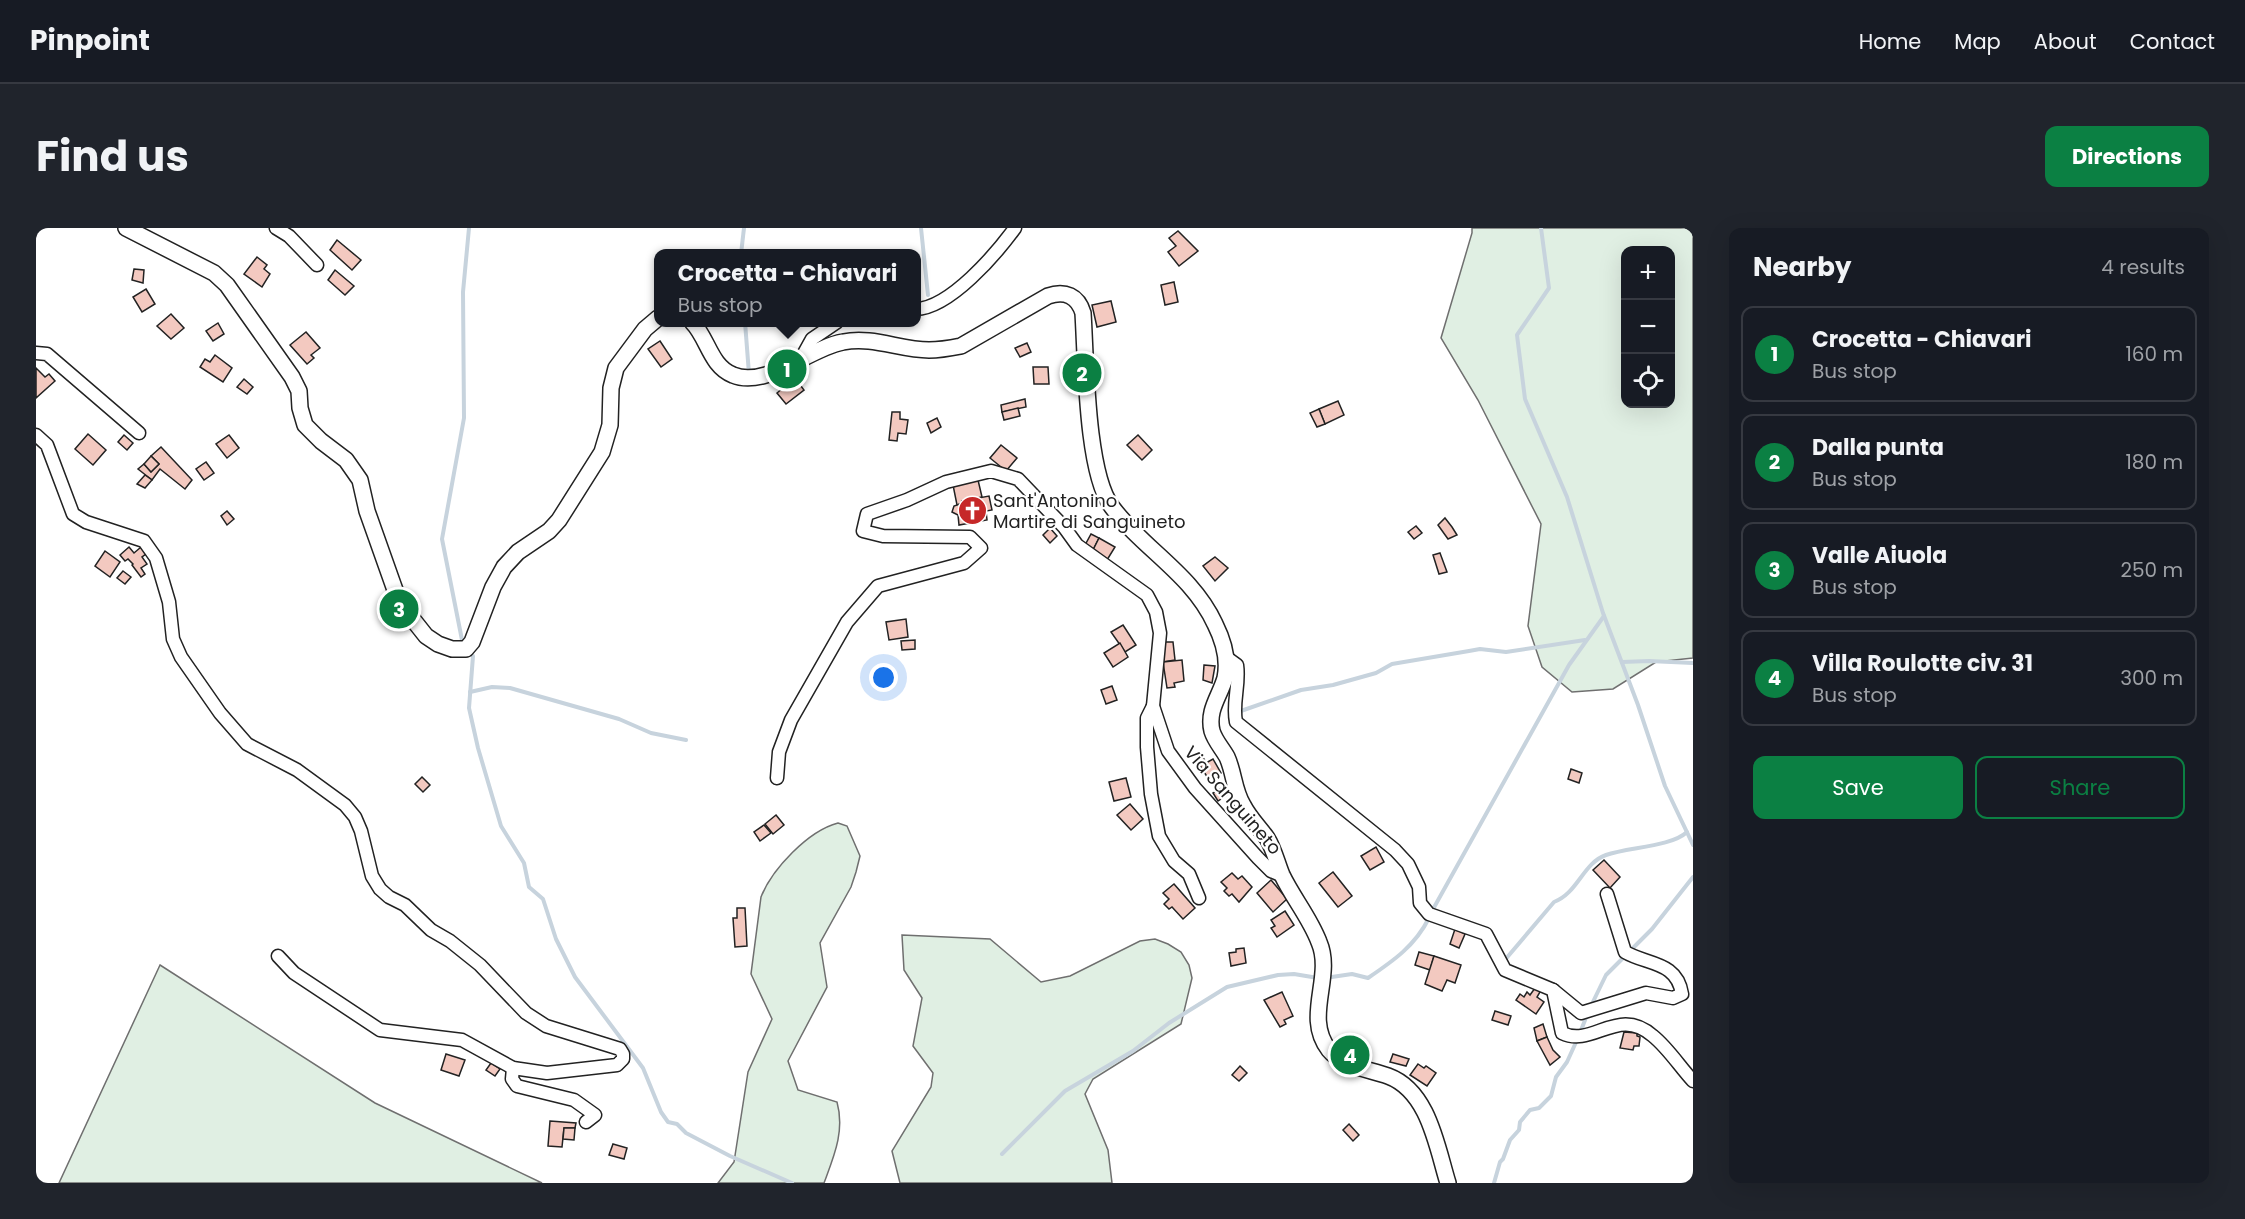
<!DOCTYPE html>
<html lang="en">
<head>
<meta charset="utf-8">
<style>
  :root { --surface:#171b24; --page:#20242c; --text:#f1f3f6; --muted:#9ea1a6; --line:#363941; --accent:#0b8043 }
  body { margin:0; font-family:Poppins,sans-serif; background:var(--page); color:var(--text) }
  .controls { position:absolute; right:18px; top:18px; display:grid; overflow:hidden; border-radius:12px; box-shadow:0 6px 24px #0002 }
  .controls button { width:54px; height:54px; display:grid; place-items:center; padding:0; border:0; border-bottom:2px solid var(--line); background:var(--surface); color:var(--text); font:30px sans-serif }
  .you { position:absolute; left:848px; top:450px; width:21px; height:21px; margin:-15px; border:4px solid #fff; border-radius:50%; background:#1a73e8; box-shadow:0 0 0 9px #1a73e833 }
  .badge { display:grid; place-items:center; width:39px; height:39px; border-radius:50%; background:var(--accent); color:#fff; font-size:20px; font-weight:700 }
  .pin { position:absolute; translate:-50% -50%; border:3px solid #fff; box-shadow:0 2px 6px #0006 }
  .popup { position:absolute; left:618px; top:21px; width:267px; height:78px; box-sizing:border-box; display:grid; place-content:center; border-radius:12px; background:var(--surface); filter:drop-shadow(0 2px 4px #0005); font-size:20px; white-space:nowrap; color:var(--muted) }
  .popup b { font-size:22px; color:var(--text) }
  .popup::after { content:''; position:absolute; left:50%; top:100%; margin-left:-12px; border:12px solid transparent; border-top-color:var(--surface) }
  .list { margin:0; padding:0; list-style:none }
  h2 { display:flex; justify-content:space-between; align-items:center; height:78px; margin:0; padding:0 24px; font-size:26px }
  h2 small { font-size:20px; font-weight:400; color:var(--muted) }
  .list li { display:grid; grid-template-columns:39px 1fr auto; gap:18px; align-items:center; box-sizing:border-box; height:96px; margin:0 12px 12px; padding:0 12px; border:2px solid var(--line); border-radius:12px }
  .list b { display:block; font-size:22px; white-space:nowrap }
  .list p { margin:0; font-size:20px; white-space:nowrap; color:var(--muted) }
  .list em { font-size:20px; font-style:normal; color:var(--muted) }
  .actions { display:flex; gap:12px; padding:18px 24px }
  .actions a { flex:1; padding:14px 0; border:2px solid var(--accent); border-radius:12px; text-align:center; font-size:21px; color:var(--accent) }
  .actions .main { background:var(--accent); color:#fff }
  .icon { flex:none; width:33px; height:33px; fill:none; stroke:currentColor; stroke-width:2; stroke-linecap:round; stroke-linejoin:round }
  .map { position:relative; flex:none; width:1657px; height:955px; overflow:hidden; border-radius:12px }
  header { display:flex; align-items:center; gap:36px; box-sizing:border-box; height:84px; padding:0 30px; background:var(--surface); border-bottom:2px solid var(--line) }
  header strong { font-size:28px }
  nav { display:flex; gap:33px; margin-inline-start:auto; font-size:21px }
  .intro { display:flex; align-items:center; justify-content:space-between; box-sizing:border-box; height:144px; padding:0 36px }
  h1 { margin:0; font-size:42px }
  .button { padding:15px 27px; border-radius:12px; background:var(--accent); color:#fff; font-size:21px; font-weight:700 }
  main { display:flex; gap:36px; padding:0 36px }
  aside { flex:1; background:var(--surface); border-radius:12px; box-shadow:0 6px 24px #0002 }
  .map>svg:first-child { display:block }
</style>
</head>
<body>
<header>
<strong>Pinpoint</strong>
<nav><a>Home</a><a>Map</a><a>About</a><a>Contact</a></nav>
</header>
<div class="intro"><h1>Find us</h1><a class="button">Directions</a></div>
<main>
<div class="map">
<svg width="1657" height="955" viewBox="0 0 1657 955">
  <rect width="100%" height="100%" fill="#fff"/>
  <!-- green -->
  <g fill="#e0efe3" stroke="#6f6f6f" stroke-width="1.5" fill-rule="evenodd">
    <path d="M1436,0H1657V430L1620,434L1577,461L1536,464L1506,439L1492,398L1505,296L1442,172L1405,110L1436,5ZM1634,22V176H1590V22Z"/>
    <path d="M802,595L811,598L824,628L820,644L815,659L784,715L791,759L752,833L762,862L801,874C809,903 798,928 788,955H682L698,934L712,844L736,791L715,746L725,669C736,641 772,603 802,595Z"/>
    <polygon points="866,707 954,711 1005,754 1034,748 1104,713 1119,711 1132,716 1145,724 1153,737 1156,750 1145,796 1057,851 1049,866 1072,922 1076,955 864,955 856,923 895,859 897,845 877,818 886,770 868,742"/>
    <polygon points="124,737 339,875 506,955 23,955"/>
  </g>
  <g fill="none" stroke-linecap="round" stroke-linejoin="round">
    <!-- stream -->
    <g stroke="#c7d3dd" stroke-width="4">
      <polyline points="885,0 892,67"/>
      <polyline points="1505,0 1513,60 1481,107 1489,171 1531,269 1567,385 1602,477 1629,558 1657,617"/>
      <polyline points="705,26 708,0"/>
      <polyline points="709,94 713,146"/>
      <polyline points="426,412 406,311 428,190 427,64 433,0"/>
      <polyline points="437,428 433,480 442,520 465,598 488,635 493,659 507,671 520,711 539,749 607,840 625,884 632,894 641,896 650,905 694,928 756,955"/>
      <polyline points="1586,434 1613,433 1657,435"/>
      <polyline points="434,464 456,459 474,460 583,491 615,505 650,512"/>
      <polyline points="1202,484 1265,462 1297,457 1340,445 1356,436 1433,423 1444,421 1470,424 1549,412"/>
      <polyline points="1396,683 1533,437 1568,388"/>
      <path d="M1468,733L1518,674C1542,665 1547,635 1570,627C1592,619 1635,619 1651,604"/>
      <path d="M1289,750L1316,746L1332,750C1357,733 1379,718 1393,690"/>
      <polyline points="1554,780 1570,747 1616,701 1657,649"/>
      <polyline points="1544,805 1551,787"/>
      <polyline points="966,926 1029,863 1097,823 1133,795 1191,759 1242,747 1258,746 1282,750"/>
      <polyline points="1458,955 1464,934 1467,931 1474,912 1483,902 1484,894 1494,882 1503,880 1515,868 1520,849 1531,834 1541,812"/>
    </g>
  </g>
  <!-- building -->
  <g fill="#f3c9c0" stroke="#222" stroke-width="1.5">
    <polygon points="1142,3 1162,23 1143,38 1132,24 1140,18 1133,10"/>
    <polygon points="301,12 325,32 316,42 294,22"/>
    <polygon points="221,29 231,37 228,41 234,46 226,59 208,46"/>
    <polygon points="98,41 108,42 107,55 96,52"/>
    <polygon points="299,42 318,58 309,67 292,52"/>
    <polygon points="1138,54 1142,74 1129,77 1125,57"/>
    <polygon points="110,61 119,76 106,84 97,69"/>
    <polygon points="1075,73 1080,94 1061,99 1056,77"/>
    <polygon points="135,86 148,100 135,111 121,98"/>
    <polygon points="182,95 188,106 177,113 170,103"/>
    <polygon points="270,104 284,120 275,127 278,130 271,136 254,117"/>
    <polygon points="624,113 636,131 625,139 612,121"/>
    <polygon points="991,115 995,124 984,129 979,120"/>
    <polygon points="179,127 196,140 187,154 164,139 169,131 174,134"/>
    <polygon points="997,139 1012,139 1013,156 998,156"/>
    <polygon points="0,140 9,149 13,146 19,153 0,170"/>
    <polygon points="759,150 768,162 750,176 741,165"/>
    <polygon points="208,151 217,159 211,166 201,159"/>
    <polygon points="989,171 990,179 966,184 965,177"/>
    <polygon points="1302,173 1308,187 1289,196 1283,181"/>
    <polygon points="982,180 984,188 968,192 966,184"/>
    <polygon points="1283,181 1289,196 1281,199 1274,185"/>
    <polygon points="856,184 864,184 864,191 872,192 870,206 862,205 861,213 853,212"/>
    <polygon points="901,190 905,199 895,205 891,195"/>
    <polygon points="52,206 70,222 57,237 39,221"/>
    <polygon points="88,207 97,215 91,222 82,214"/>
    <polygon points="193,207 203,220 191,230 180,216"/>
    <polygon points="1102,207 1116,222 1106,232 1091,217"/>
    <polygon points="965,217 981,230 970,243 954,230"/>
    <polygon points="125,219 156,252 149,261 124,241 116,252 102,241 108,236 115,244 123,236 115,228"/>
    <polygon points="115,228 123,236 115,244 108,236"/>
    <polygon points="170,234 178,245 168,252 160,241"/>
    <polygon points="109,247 116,252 109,260 101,256"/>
    <polygon points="942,252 946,269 926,273 927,275 921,277 917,257"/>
    <polygon points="953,268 956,282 950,283 951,292 923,297 922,287 916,284 918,278 927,275 926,273"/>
    <polygon points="191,283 198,291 191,297 185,288"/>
    <polygon points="1409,290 1416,299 1421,307 1412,311 1402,297"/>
    <polygon points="1380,298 1386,305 1378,311 1372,304"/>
    <polygon points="1014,300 1021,308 1014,315 1007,307"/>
    <polygon points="1055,306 1063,310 1056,324 1048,319"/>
    <polygon points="1063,310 1079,319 1071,332 1056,324"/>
    <polygon points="93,319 98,325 105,319 110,326 106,329 111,336 105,340 109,346 105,349 96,337 97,336 92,331 89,333 84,327"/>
    <polygon points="69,323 84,334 74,349 59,338"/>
    <polygon points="1404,325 1411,344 1403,346 1397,327"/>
    <polygon points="1179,329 1192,340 1179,353 1167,338"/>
    <polygon points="87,343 95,349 89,356 81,350"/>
    <polygon points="870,391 872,409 853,412 850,394"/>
    <polygon points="1087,397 1100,417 1089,424 1075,404"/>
    <polygon points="879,412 879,421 866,422 865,413"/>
    <polygon points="1128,414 1137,414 1139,432 1127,434"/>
    <polygon points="1084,415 1092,429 1077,439 1068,425"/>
    <polygon points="1146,432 1148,453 1138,455 1139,459 1131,460 1127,434"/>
    <polygon points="1168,437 1179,438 1176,455 1167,452"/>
    <polygon points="1076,458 1081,472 1070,476 1065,462"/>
    <polygon points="1165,525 1170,535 1177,531 1185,545 1173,552 1159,529"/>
    <polygon points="1535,541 1546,545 1543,555 1532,551"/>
    <polygon points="386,549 394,557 387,564 379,556"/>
    <polygon points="1090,550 1095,569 1078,573 1073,554"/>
    <polygon points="1186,560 1191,567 1182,573 1177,565"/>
    <polygon points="1094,576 1107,591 1095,602 1081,587"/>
    <polygon points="740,587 748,597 737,606 729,596"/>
    <polygon points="728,597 735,605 724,613 718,604"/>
    <polygon points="1340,619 1348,634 1334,642 1325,628"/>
    <polygon points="1568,632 1584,649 1574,660 1557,642"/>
    <polygon points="1297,644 1316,668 1302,679 1283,655"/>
    <polygon points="1196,645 1202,651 1206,648 1216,659 1203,674 1196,666 1193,668 1188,663 1191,660 1185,654"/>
    <polygon points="1235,652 1251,671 1237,684 1221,665"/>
    <polygon points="1138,656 1159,680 1147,691 1136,679 1133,681 1128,676 1133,671 1127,665"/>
    <polygon points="701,680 709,680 711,718 699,719 697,690 701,690"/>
    <polygon points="1249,683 1258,697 1241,709 1235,700 1239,698 1235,692"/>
    <polygon points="1419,701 1429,706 1423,720 1414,716"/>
    <polygon points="1208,720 1210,735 1195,738 1193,725 1200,724 1200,721"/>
    <polygon points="1383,724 1398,728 1394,742 1379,737"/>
    <polygon points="1398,728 1425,737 1419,755 1411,752 1406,763 1389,756"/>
    <polygon points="1499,760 1504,764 1501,769 1508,774 1500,786 1480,772 1484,766 1488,769 1491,764 1494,767"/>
    <polygon points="1246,764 1257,788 1248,792 1250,796 1244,799 1228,772"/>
    <polygon points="1459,783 1475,788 1472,797 1456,792"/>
    <polygon points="1507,796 1511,809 1501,813 1498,800"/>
    <polygon points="1588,804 1601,805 1601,808 1604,809 1603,818 1598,818 1597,822 1584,820"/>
    <polygon points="1511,809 1517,822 1524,829 1514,837 1501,813"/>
    <polygon points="410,826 429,832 423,848 405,842"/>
    <polygon points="1357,826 1373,831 1370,838 1354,834"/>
    <polygon points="455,835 464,841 459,848 450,842"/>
    <polygon points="1382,836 1388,840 1390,838 1400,845 1391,858 1374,847"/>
    <polygon points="1204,838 1211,845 1203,853 1196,847"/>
    <polygon points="514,893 540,895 539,900 528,900 526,919 512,918"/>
    <polygon points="1313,896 1323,907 1317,913 1307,902"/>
    <polygon points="528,900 539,900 538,912 527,911"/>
    <polygon points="577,916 591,920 588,931 573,927"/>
  </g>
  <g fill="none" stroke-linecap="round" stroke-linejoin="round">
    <defs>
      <g id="minor">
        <polyline points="240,0 253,8 281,37"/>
        <path d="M880,81C914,80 960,26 979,0"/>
        <polyline points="0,125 11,126 103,205"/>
        <polyline points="766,129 776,111 801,94"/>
        <polyline points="0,207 11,217 37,286 50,294 108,313 120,330 133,374 137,411 145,429 184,485 211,516 261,542 309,577 319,589 325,603 336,648 344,661 353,669 369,677 395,702 414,713 444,737 490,785 510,798 584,821 587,826 587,831 581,837 511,845 477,840 426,812 344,802 258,745 242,728"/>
        <path d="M1190,429L1201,437C1204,457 1196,475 1200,494L1359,622L1372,636L1383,659L1384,675L1393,686L1450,706L1469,742L1517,762L1526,805C1557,820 1582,777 1617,808C1632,820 1644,839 1657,853"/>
        <polyline points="1117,478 1111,490 1111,519 1115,566 1123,608 1138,633 1153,646 1163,670"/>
        <polyline points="741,550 743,524 755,492 811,394 842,358 928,335 945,320 934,309 847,308 827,303 831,286 871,272 910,254 955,243 982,251 1028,299 1041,317 1111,367 1120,384 1124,405 1117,478 1132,523 1159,560 1222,630 1235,643 1247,648"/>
        <path d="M1517,762L1545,785L1610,765L1637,770L1646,766C1641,733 1611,737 1589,724L1571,666"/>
        <polyline points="477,840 476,851 481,858 538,872 559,887 550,894"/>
      </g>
      <g id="tertiary">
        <polyline points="90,0 178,45 191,57 256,149 263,163 264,180 269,197 285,213 310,232 324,252 331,283 359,362 371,384 390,408 402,416 416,421 430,421 436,414 457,359 468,339 482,324 513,303 523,292 566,224 574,197 575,160 580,140 609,101 622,90"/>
        <path d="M656,94C672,110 674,138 697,147C730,161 773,120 807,114C837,108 864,122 893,122C904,122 915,120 925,118L1012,68C1029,62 1042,68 1047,85C1050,131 1050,245 1076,279C1107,321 1156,346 1179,396C1187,412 1193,431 1189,450C1184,468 1171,482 1176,503C1179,513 1186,520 1191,529C1198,544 1198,563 1207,577C1213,589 1223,599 1231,610C1238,621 1241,635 1246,647C1257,670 1274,690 1283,714C1298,749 1267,789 1293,822C1307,839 1333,841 1352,848C1393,863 1401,920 1412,955"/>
      </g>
    </defs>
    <!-- minor casing -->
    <use href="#minor" stroke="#222" stroke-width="15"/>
    <!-- tertiary casing -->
    <use href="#tertiary" stroke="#222" stroke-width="18"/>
    <!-- minor -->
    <use href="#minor" stroke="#fff" stroke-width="12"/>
    <!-- tertiary -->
    <use href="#tertiary" stroke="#fff" stroke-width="15"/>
  </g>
  <!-- icons -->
  <defs>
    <symbol id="church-disc" viewBox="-11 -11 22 22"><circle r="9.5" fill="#c62828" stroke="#fff"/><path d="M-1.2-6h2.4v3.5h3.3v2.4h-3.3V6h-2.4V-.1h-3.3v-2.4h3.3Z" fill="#fff"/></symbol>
  </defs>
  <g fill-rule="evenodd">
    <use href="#church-disc" x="920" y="266" width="33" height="33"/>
  </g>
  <g text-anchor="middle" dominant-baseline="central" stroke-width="4.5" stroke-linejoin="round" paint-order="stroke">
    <!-- poi labels -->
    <g font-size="18" fill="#222" stroke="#fff" text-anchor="start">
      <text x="957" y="272">Sant'Antonino<tspan x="957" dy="21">Martire di Sanguineto</tspan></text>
    </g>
    <!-- street labels -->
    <g font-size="18" fill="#222" stroke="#fff">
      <text transform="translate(1197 572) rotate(49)">Via Sanguineto</text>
    </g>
  </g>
</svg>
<div class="controls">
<button>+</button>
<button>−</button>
<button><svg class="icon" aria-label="locate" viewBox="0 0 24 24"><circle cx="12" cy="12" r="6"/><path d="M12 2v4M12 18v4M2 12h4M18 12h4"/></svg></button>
</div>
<div class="you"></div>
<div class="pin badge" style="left:751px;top:141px">1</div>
<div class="popup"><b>Crocetta - Chiavari</b>Bus stop</div>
<div class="pin badge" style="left:1046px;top:145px">2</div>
<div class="pin badge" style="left:363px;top:381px">3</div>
<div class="pin badge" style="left:1314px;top:827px">4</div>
</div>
<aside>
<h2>Nearby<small>4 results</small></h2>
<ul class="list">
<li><span class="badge">1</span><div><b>Crocetta - Chiavari</b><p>Bus stop</p></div><em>160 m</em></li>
<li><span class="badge">2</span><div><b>Dalla punta</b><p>Bus stop</p></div><em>180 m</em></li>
<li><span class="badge">3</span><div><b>Valle Aiuola</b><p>Bus stop</p></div><em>250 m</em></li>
<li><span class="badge">4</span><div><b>Villa Roulotte civ. 31</b><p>Bus stop</p></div><em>300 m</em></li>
</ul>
<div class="actions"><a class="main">Save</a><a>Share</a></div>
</aside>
</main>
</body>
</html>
